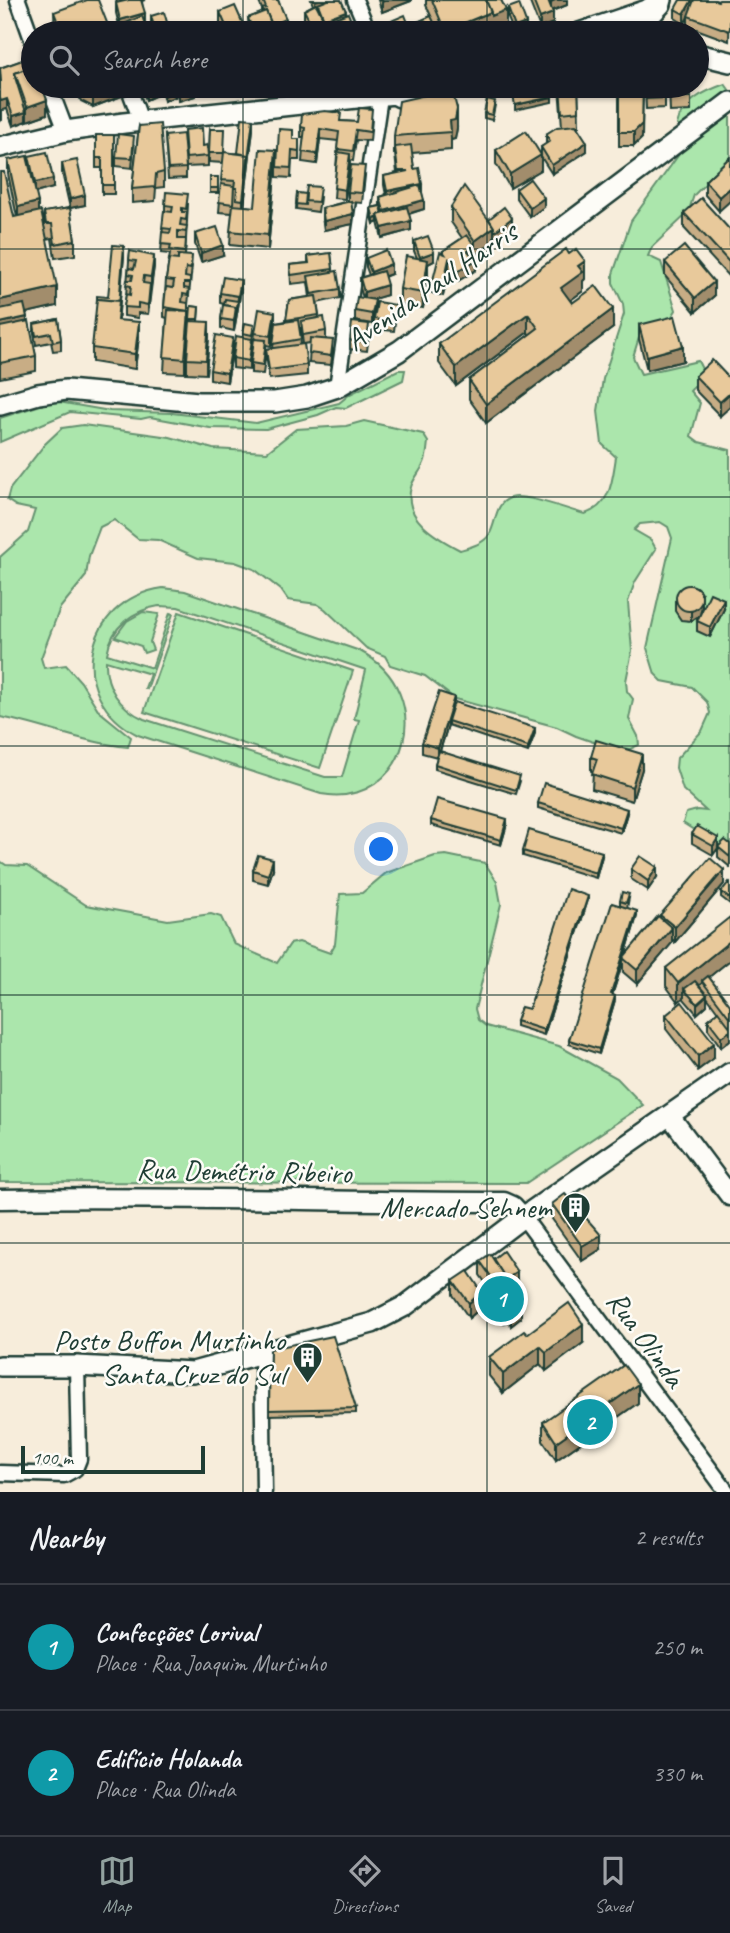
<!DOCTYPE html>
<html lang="en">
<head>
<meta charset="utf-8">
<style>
  :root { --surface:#171b24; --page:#20242c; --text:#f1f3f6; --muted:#9ea1a6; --line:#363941; --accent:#92a19f }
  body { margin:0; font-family:Caveat,sans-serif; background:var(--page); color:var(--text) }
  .scale { position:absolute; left:21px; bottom:18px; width:184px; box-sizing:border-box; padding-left:7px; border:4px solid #1f3d34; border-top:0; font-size:19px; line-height:24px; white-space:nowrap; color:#1f3d34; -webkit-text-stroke:5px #fdfcf7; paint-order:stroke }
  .you { position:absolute; left:382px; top:850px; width:24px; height:24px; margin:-18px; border:5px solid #fff; border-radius:50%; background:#1a73e8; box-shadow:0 0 0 10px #1a73e833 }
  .badge { display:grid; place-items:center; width:46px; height:46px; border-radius:50%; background:var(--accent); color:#fff; font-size:23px; font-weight:700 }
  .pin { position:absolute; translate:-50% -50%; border:4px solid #fff; box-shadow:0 2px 7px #0006 }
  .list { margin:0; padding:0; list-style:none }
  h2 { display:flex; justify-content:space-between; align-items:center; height:91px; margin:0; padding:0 28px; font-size:30px }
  h2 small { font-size:23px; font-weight:400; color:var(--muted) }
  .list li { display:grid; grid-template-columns:46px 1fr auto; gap:21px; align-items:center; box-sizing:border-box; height:126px; padding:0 28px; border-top:2px solid var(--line) }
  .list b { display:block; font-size:26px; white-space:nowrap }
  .list p { margin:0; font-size:23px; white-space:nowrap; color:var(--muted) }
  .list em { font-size:23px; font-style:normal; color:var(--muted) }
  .icon { flex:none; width:38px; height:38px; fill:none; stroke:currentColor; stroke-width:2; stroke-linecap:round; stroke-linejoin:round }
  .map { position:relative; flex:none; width:730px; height:1492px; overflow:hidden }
  .search { position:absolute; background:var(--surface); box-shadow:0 2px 5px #0004; left:21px; right:21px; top:21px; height:77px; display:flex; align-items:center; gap:18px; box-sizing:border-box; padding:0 24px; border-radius:38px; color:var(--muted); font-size:26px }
  .sheet { height:343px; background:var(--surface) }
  nav { display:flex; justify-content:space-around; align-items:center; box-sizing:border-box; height:98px; border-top:2px solid var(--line); background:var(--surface); font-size:19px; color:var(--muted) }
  nav a { display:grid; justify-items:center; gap:4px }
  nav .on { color:var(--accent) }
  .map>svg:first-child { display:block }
</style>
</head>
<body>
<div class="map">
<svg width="730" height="1492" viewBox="0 0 730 1492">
  <rect width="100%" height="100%" fill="#f7eddb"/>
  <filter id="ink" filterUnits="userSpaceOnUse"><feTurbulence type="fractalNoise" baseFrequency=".0143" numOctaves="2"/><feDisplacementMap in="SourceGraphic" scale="14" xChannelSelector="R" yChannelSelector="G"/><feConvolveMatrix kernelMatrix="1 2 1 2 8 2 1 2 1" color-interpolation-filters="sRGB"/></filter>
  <g filter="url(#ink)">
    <!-- green -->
    <g fill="#abe6ac" stroke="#659270" stroke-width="2" fill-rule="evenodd">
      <path d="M725,84L730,91V159L694,195L688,213L652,247L648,256L661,262L676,310L670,320L641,331L633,357L641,374L698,361L705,375L690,391L700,403L691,436L699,442L730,450V853L683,823L686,813L697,810L706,811L683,790L676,768L677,758L702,731L710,713L707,702L692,687L662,681L655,674L647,648L672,538L668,527L660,522L640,524L634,530L651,540L656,549L635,582L628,602L632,651L626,681L627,691L633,699L629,719L638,736L639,745L630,749L602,745L576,736L557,727L455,699L425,676L390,665L385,656L366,648L325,609L317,604L288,600L281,590L254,569L235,562L198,558L158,540L138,539L114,520L100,527L89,556L86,576L60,608L41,658L44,668L66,665L81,682L99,711L131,737L128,747C84,743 43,725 0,717V557L28,532L35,510L16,506L7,500L10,489L45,444L62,428L83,425L170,437L213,449L267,452L296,429L346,426L364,421L423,434L428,442C427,449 427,457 424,463C421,471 413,479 411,487C402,519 437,538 460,550C470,547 483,544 489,535C497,522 494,504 510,498C526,493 568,510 585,514C611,505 612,482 616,457L602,444L598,411L603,379L624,314L623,304L613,283V274L631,221L695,132H687L677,125C681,102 705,91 725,84Z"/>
      <polygon points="398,370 405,370 403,380 346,408 336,407 318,415 266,429 210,428 150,417 141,419 70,412 0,442 0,418 53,401 110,411 172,413 256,423 339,403 350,394"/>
      <path d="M163,588L185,591L360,651C439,693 408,809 321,794L138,735C65,698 82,600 163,588ZM159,606L178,607L366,670L354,719L359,720L342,777H325L144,719C120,708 105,688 106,661L150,674L145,688L147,689L173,614L170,613L152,668L107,654C111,627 133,610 159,606Z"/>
      <polygon points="143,612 159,614 150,642 153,650 144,653 141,646 115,637 127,621"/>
      <polygon points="179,612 353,671 320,768 144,712"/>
      <polygon points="446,855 485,863 497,882 501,904 475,1009 478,1020 486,1026 559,1046 617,1078 643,1105 526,1183 0,1182 0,861 6,865 27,866 86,905 168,920 211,914 221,917 234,944 277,963 290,944 299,942 330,953 335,944 340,894 362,893 386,873 435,856"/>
    </g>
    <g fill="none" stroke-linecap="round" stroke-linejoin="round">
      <defs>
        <g id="minor">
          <polyline points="18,0 33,42"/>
          <polyline points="355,0 369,33"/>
          <polyline points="49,86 66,131"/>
          <polyline points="128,86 141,121"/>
          <polyline points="337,387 380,97"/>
          <polyline points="523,1217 727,1492"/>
          <polyline points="262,1352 264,1492"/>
          <polyline points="0,1473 64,1475 75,1469 79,1459 77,1366"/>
        </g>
        <g id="tertiary">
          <polyline points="670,1116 730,1196"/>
          <path d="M0,1199C168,1196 336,1202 504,1202L513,1206L523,1217"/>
        </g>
        <g id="secondary">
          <polyline points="579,33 647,10 662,0"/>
          <polyline points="646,33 649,17 661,4"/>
          <polyline points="697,54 730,62"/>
          <polyline points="0,147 66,131 124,123 394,94 400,97 458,86"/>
          <polyline points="0,405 38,394 66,390 199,402 275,402 307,397 337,387 399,351 730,102"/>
          <polyline points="0,1366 77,1366 193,1372 372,1323 405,1306 523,1217 730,1073"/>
        </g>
      </defs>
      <!-- minor casing -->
      <use href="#minor" stroke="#1f3d34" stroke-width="19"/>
      <!-- tertiary casing -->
      <use href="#tertiary" stroke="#1f3d34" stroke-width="23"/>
      <!-- secondary casing -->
      <use href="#secondary" stroke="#1f3d34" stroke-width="24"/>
      <!-- minor -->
      <use href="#minor" stroke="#fdfcf7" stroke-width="14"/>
      <!-- tertiary -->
      <use href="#tertiary" stroke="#fdfcf7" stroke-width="18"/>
      <!-- secondary -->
      <use href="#secondary" stroke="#fdfcf7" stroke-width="19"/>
    </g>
    <!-- wall -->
    <g fill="#c8ad85" stroke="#1f3d34" stroke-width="2" fill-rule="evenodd">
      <polygon points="116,0 145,0 142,1 144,23 148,33 124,33 124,28 120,29 116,13 116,3 117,3"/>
      <polygon points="258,0 278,0 286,29 276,33 249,33 248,18 262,13 262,9"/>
      <polygon points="311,0 341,0 346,14 354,33 330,33 329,27 324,29 323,24 323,28 315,31 309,31 304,20 304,10 313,5"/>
      <polygon points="378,0 411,0 411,1 382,12"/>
      <polygon points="426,0 501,0 506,25 485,33 392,33 391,21 411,32 411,25 431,16 426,5"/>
      <polygon points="529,0 567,0 567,5 552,11 553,23 540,28"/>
      <polygon points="730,0 729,41 688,26 688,18 684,24 675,18 675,9"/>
      <polygon points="508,8 526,32 514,33 508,18"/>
      <polygon points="54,12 111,33 55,33"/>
      <polygon points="220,12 247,33 223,33 220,26"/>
      <polygon points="151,16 169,33 154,33 151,25"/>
      <polygon points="31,57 47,114 13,126 7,109 2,110 2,120 0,121 0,68"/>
      <polygon points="75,86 127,86 127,94 93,107 81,101"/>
      <polygon points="140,86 173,86 175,97 164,101 161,91 161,93 146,100"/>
      <polygon points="174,86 195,86 195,96 179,101"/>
      <polygon points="291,86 315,86 293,89"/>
      <polygon points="559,86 578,86 579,126 577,126 587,151 552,174 541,157 541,170 510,188 496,164 496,150 541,155 541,147 546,144 546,134 562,127"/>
      <polygon points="619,86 642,138 634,146 619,146"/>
      <polygon points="645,86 665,86 665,108 646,109"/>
      <polygon points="669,86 691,86 691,111 670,112"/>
      <polygon points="495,105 492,120 484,118 484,113"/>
      <polygon points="372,119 370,141 356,140 353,161 350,160 345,199 334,198 338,141 320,139 317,164 302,162 304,137 301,137 301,127 341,121 357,122"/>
      <polygon points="139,126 164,172 164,187 156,188 155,201 132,203 132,189"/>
      <polygon points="457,128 455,139 451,140 451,150 412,153 414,169 422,193 424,209 409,214 411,230 382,238 378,222 374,224 371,213 371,208 380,206 380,197 386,195 384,185 384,176 397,173 395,154 394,154 394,136"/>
      <polygon points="210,129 224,154 238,153 253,129 244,206 255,207 276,164 268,249 230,245 232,213 219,212 223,163 209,162"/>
      <polygon points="184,130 203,146 208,156 208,166 186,167"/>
      <polygon points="96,135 114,135 114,194 102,194 102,168 96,168"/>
      <polygon points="165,136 186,168 186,178 168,179"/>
      <polygon points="293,139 299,139 299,160 292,160 291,178 277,177 277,167"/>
      <polygon points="134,146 132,168 116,166 116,157"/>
      <polygon points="29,156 53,188 35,193 38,212 57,306 26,313 27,321 36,356 36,371 0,378 0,172 14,217 17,217 8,174 8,160 29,163"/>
      <polygon points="730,157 719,211 705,195 705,181"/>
      <polygon points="62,163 85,205 70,208 75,240 75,255 55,258 52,238 46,239 44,227 44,212 70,208 62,173"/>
      <polygon points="365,176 362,203 351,202 353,224 324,230 322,217 322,208 348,201 348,192"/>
      <rect x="210" y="177" width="8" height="16"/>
      <polygon points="516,189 544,207 530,217 516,198"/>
      <polygon points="297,193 320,197 318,212 296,209"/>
      <polygon points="188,204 185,256 192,266 188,305 189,326 185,373 164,372 167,318 164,317 164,307 166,280 170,254 161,253 164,211 165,211 165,205"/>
      <polygon points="451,207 489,219 512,228 474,257 476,270 458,281 449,269 443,296 432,293 432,284 443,251 462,238 451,222"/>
      <polygon points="684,213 730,230 729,277 684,228"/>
      <polygon points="195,234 223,255 201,262 195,244"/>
      <polygon points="414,241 434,261 428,264 428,274 423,308 400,304 400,289 417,258 414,251"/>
      <polygon points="130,251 154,266 148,314 138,313 138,318 124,316 124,307 126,295"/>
      <path d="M331,253L333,272L340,289V298L317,303L319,318L326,331V339L333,350L331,365L309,363L310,343L303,344L307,365V375L269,379L266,352L263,374L251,373V363L255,333L275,322L271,346L266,345V349L273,348L276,323L286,321L289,300L310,297L308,282L291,284L290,265L308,263V256ZM299,328H301L303,344L301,345Z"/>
      <polygon points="124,256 118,320 139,336 135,369 92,362 92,348 108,297"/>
      <polygon points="366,258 391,274 384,277 387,295 372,299 375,309 372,324 355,321 355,311 363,298 360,288 360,278 369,275 366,267"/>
      <polygon points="665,262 714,296 695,312 665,276"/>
      <polygon points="585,279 583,281 583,291 570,300 572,303 613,328 486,423 469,399 469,380 529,335 528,332 456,386 439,363 439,344"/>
      <polygon points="241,290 234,331 221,328 221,319 224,304 220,303 220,293"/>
      <polygon points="191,306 199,307 198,321 209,336 206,374 187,373 187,359"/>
      <polygon points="396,314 394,331 374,329 374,319"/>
      <polygon points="58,319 61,340 61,350 53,351 51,342 36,345 34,333 34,324"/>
      <polygon points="639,325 683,361 647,370 639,339"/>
      <polygon points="254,330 252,340 252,348 249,370 233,368 233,358 243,337 243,333"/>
      <polygon points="369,334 367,351 350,349 350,340"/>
      <polygon points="233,348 227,382 210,379 210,370"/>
      <polygon points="695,376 730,379 720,416 695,390"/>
      <polygon points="675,601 702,605 701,614 724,609 710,637 697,631 697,621 700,616 691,621 681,620 675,611"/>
      <polygon points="454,702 535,733 528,752 448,725 440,751 520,781 516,794 435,769 435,764 437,757 422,753 422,743"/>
      <polygon points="591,757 642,769 632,801 592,789 593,772 591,771"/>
      <polygon points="538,803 627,813 621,833 538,808"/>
      <polygon points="431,820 507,824 501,845 431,825"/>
      <polygon points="692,834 718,848 713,855 692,843"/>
      <polygon points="730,844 730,867 718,857 718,847"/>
      <polygon points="523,851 602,856 596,878 523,856"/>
      <polygon points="273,869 268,884 253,880 253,870"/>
      <polygon points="631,869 657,877 648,890 631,879"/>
      <polygon points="730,883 730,904 721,897 721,892"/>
      <polygon points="724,884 675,942 672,939 672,943 637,984 623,972 623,961 612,995 615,1000 599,1054 569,1044 569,1040 620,905 620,901 629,898 627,908 637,916 625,956 660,918 660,915"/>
      <polygon points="588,900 544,1035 516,1026 516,1021 529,1009"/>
      <polygon points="730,960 709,977 730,1005 730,1040 721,1047 708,1029 708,1020 718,1012 707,997 707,1005 697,1014 684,999 684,997 678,1002 666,986 666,968"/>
      <polygon points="666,1015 714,1058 698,1070 666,1029"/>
      <polygon points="552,1204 601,1249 582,1261 552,1219"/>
      <polygon points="493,1259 517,1281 510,1286 521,1318 511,1326 509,1321 504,1323 489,1302 489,1288 480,1275 480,1261"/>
      <polygon points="453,1281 482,1307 469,1318 453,1295"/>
      <polygon points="527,1334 583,1343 546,1371 540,1364 503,1393 489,1376 489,1357"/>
      <polygon points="270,1349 356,1408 356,1413 269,1415"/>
      <polygon points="638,1403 556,1460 543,1441 543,1422"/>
    </g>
    <!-- shaded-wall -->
    <g fill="#a28d6c" stroke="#1f3d34" stroke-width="2">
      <polygon points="319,0 337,0 318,4 318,10 315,11 315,1"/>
      <polygon points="387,0 411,0 411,1 382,12 382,2"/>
      <polygon points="555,0 567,0 567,5 551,11 551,2"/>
      <polygon points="692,0 695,0 695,4 684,24 684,14"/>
      <polygon points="506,10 506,25 485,33 445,33 445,31 491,12"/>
      <polygon points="346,11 346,20 329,20 329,27 324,29 324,19"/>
      <polygon points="145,13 145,23 126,28 124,24 124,28 120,29 120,20"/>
      <polygon points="553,13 553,23 540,28 540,18"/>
      <polygon points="323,18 323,28 311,33 311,24"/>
      <polygon points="286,19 286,29 276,33 270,33 270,26"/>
      <polygon points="526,23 526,32 515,33 515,27"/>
      <polygon points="169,29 169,33 156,33"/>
      <polygon points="354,29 354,33 343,33"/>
      <polygon points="99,86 127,86 127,94 93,107 93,88"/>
      <polygon points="156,86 161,86 161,93 146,100 146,90"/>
      <polygon points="195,86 195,96 179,101 179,92"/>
      <polygon points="206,86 220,86 220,87 206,92"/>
      <polygon points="643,86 642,138 634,146 634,132"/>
      <polygon points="175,92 175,97 164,101 164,96"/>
      <polygon points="552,97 552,102 515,110 515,105"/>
      <polygon points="7,99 7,109 2,110 2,120 0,121 0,101"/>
      <polygon points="47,100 47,114 27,121 27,107"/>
      <polygon points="457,109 457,128 455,139 451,140 450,121"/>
      <polygon points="26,112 26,121 13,126 13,116"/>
      <polygon points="253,119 253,129 243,214 243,200"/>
      <polygon points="320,129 320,139 317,164 317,154"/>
      <polygon points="587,142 587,151 552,174 552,165"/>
      <polygon points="276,150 276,164 268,249 268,235"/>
      <polygon points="350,154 350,163 345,199 345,190"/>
      <polygon points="541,155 541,170 510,188 510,174"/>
      <polygon points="53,179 53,188 35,193 35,183"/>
      <polygon points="422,184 422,193 387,201 387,191"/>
      <polygon points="730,187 730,201 719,211 719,197"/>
      <polygon points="85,195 85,205 70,208 70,199"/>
      <polygon points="544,198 544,207 530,217 530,208"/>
      <polygon points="424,200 424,209 380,222 384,216 384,211"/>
      <polygon points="38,202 38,217 18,221 18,207"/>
      <polygon points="353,214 353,224 324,230 324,221"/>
      <polygon points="378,218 378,222 374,224 374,219"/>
      <polygon points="512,218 512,228 494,241 494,232"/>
      <polygon points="411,221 411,230 382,238 382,228"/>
      <polygon points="494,227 494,241 468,261 468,251 475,246 475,241"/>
      <polygon points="223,245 223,255 201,262 201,253"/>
      <polygon points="124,246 124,256 117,334 117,320"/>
      <polygon points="434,252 434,261 428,264 428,274 423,308 420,257"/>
      <polygon points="154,256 154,266 151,286 151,277"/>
      <polygon points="449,259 449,269 443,296 443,286"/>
      <polygon points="476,260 476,270 458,281 458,271"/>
      <polygon points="585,261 585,279 583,281 583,291 561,307 561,288 578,266"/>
      <polygon points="730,261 730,275 729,277 729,262"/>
      <polygon points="391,264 391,274 371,281 371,272"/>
      <polygon points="241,280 241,290 234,331 234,321"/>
      <polygon points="714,282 714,296 695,312 695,298"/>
      <polygon points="150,284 150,293 148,314 148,305"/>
      <polygon points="387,285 387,295 364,302 364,292"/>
      <polygon points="57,287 57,306 0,319 0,300"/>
      <polygon points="375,300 375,309 372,324 372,314"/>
      <polygon points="613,309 613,328 486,423 486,404"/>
      <polygon points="189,311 189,326 185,373 185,359"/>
      <polygon points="275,312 275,322 271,346 271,336"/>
      <polygon points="528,314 528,332 456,386 456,367"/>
      <polygon points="27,317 27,327 0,333 0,323"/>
      <polygon points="139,322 139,336 135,369 135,354"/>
      <polygon points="209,322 209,336 206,374 206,360"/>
      <polygon points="233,338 233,348 227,382 227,373"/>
      <polygon points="252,339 252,348 249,370 249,361"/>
      <polygon points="683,346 683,361 647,370 647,356"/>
      <polygon points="730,393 730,407 720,416 720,402"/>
      <polygon points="702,595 702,605 700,615 691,621 691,612"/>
      <polygon points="724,599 724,609 710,637 710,627"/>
      <polygon points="454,697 454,707 448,721 448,725 438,757 438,748"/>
      <polygon points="535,728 535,733 528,752 528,747"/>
      <polygon points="642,754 642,769 632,801 632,787"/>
      <polygon points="627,809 627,813 621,833 621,828"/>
      <polygon points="507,819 507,824 501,845 501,840"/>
      <polygon points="718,838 718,848 713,855 713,846"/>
      <polygon points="602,852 602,856 596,878 596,873"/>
      <polygon points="273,859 273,869 268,884 268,875"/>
      <polygon points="657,867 657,877 648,890 648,881"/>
      <polygon points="724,870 724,884 675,942 675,927"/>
      <polygon points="588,896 588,900 544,1035 544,1030"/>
      <polygon points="637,911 637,916 624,959 623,958 623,961 611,999 611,994"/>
      <polygon points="672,928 672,943 637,984 637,970"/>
      <polygon points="730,941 730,960 703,982 702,981 702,983 688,994 684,989 684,997 678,1002 678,983"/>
      <polygon points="707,995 707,1005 697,1014 697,1004"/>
      <polygon points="615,996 615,1000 599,1054 599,1049"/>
      <polygon points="730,1031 730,1040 721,1047 721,1037"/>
      <polygon points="714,1043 714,1058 698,1070 698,1056"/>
      <polygon points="601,1235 601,1249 582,1261 582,1246"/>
      <polygon points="517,1272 517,1281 506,1289 506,1279"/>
      <polygon points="482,1292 482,1307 469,1318 469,1303"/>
      <polygon points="521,1303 521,1318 511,1326 511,1312"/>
      <polygon points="509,1307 509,1321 504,1323 504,1309"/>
      <polygon points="583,1324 583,1343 546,1371 546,1352"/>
      <polygon points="540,1346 540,1364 503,1393 503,1374"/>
      <polygon points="638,1384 638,1403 556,1460 556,1442"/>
    </g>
    <!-- building -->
    <g fill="#e8c99b" stroke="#1f3d34" stroke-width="2">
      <polygon points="87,0 98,0 111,33 62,33 54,12"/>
      <polygon points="129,0 141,0 145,13 120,20 116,3"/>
      <polygon points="263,0 278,0 286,19 272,25 266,11 264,12 262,9 266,8"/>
      <polygon points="328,0 341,0 346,11 324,19 318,4"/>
      <polygon points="432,0 486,0 491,12 445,31"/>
      <polygon points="486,0 501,0 506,10 491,16 491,12"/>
      <polygon points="533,0 548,0 553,13 540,18"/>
      <polygon points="680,0 692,0 684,14 675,9"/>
      <polygon points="694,0 715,0 718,1 719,0 730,0 730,28 729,31 688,16"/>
      <polygon points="316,4 323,18 311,24 304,10"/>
      <polygon points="519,4 526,23 515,27 508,8"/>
      <polygon points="235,6 247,33 229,33 220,12"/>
      <polygon points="266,11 275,33 254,33 248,18"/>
      <polygon points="164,12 169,29 156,33 151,16"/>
      <polygon points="348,13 354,29 343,33 334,33 329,20"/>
      <polygon points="405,15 412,33 396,33 391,21"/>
      <polygon points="142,16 148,33 128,33 124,24"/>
      <polygon points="431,16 439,33 415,33 411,25"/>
      <polygon points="314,29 316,33 304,33"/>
      <polygon points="31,57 33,66 15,73 15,77 26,112 13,116 7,99 1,101 0,98 0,81 1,81 0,68"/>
      <polygon points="33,66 33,86 42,86 47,100 27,107 15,73"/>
      <polygon points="144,86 156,86 146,90"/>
      <polygon points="161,86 173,86 175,92 164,96"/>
      <polygon points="177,86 195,86 179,92"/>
      <polygon points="511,86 549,86 552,97 515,105"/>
      <polygon points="560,86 578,86 579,111 562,113"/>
      <polygon points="619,86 643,86 642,124 634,132 619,132"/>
      <polygon points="645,86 665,86 665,98 646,99"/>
      <rect x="670" y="86" width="21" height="11"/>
      <polygon points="452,89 457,109 455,120 450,121 451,132 394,136 399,101"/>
      <polygon points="487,99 495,101 492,115 484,113"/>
      <polygon points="359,108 372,109 370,132 356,130 353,151 337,149 339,132 320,129 317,154 302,152 305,128 301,127 302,114 325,111 341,113 340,121 357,122"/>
      <polygon points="242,118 253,119 248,159 248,155 238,153"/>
      <polygon points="160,124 164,172 156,174 155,187 132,189 139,126"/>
      <polygon points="576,125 587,142 552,165 541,147 550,141 546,134 557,127"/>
      <polygon points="202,128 203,146 207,145 208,156 186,158 184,130"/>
      <polygon points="210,129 225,129 224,153 209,153"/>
      <polygon points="279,129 293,130 293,139 299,139 299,151 292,150 291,168 277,167"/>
      <polygon points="526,131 541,155 510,174 496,150"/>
      <polygon points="118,134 134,136 132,158 116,157"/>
      <polygon points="183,134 186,168 168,169 165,136"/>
      <polygon points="96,135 114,135 114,185 102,185 102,158 96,158"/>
      <polygon points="411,145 414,169 419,168 422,184 387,191 384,176 408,171 398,171 395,147"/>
      <polygon points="260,149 276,150 268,235 230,231 233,205 255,207"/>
      <polygon points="47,152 53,179 35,183 29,156"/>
      <polygon points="224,152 248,155 243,200 236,199 237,188 234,188 235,181 221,180"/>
      <polygon points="338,152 350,154 345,190 334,188"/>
      <polygon points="27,156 38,202 18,207 8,160"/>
      <polygon points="730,157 730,187 719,197 705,181"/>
      <polygon points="77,160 85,195 70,199 62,163"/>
      <polygon points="351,165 365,166 362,193 348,192"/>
      <polygon points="0,172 4,172 14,217 41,211 57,287 0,300"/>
      <rect x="210" y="177" width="8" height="11"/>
      <polygon points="530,179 544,198 530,208 516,189"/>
      <polygon points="221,184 234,186 233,204 219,202"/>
      <polygon points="420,185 424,200 384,211 380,197"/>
      <polygon points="307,186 320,187 318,202 305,201"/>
      <polygon points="464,186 494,227 475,241 451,207"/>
      <polygon points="166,192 188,194 186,209 182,208 182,212 187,212 186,220 181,219 180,225 187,226 186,232 178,231 178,239 186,239 185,252 170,250 171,245 161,244 162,232 170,233 171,229 162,228 164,211 172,212 173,206 165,205"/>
      <polygon points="297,193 306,194 305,205 296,204"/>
      <polygon points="701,198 730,230 730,261 729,262 684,213"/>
      <polygon points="351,201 353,214 324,221 322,208"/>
      <polygon points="381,206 383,214 378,215 379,217 374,219 371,208"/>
      <polygon points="407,207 411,221 382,228 378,215"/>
      <polygon points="504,207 512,218 494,232 494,227 489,219"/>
      <polygon points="70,208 75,240 55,244 52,224 46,224 44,212"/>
      <polygon points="217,227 223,245 201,253 195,234"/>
      <polygon points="467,235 475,246 468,251 476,260 458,271 449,259 443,286 432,284 440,252 445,254 443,251"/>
      <polygon points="428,236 434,252 420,257 414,241"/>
      <polygon points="113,245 124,246 119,305 119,301 97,299 97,296 108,297"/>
      <polygon points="684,246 714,282 695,298 665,262"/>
      <polygon points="566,249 569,254 576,249 585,261 578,266 583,272 561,288 572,303 596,286 613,309 486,404 469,380 538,328 528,314 456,367 439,344"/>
      <polygon points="386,250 391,264 371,272 366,258"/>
      <polygon points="130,251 154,256 151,277 144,276 143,283 150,284 148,305 138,303 138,308 124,307 126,294 130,295 131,286 126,285 127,280 132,280 133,275 128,274 129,268 134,269 136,261 129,260"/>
      <polygon points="331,253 333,269 291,275 290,265 309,263 308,256"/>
      <polygon points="178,255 192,256 191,269 186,268 185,277 190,278 190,283 184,283 184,288 189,289 188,295 183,294 182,302 188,303 188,311 164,307 166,287 173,288 174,281 166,280 169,259 178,260"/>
      <polygon points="406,256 428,260 423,293 400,289"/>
      <polygon points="337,271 340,289 311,294 308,276"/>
      <polygon points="383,271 387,285 364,292 360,278"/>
      <polygon points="223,277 241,280 238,296 220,293"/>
      <polygon points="316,296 319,315 286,320 289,300"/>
      <polygon points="357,297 375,300 372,314 355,311"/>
      <polygon points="97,299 119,301 117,320 139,322 135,354 92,348"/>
      <polygon points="225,299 238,301 236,312 236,307 224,305"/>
      <polygon points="377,302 396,305 394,322 374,319"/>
      <polygon points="24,304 27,317 0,323 0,309"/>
      <polygon points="223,305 236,307 234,321 221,319"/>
      <polygon points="191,306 199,307 198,319 190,319"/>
      <polygon points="259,309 275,312 271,336 255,333"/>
      <polygon points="168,310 189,311 185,359 164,357"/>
      <polygon points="675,316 683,346 647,356 639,325"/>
      <polygon points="324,317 326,331 303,335 301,321"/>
      <polygon points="58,319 61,340 53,342 51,333 36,336 34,324"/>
      <polygon points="298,320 301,339 273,344 276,323"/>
      <polygon points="29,321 36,356 0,363 0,327"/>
      <polygon points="190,321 209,322 206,360 187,359"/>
      <polygon points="352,322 369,324 367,342 350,340"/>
      <polygon points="245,323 254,325 252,335 243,333"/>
      <polygon points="216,335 233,338 227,373 210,370"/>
      <polygon points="236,336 252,339 249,361 233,358"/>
      <polygon points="310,338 333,340 331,356 309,353"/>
      <polygon points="254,339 266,340 263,365 251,363"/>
      <polygon points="304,344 307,365 269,370 266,349"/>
      <polygon points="712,360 730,379 730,393 720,402 695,376"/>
      <circle cx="689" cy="598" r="13"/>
      <polygon points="710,593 724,599 710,627 697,621"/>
      <polygon points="439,692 454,697 438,748 422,743"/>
      <polygon points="454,702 535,728 528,747 448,721"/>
      <polygon points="596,740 642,754 632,787 592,774 597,759 591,757"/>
      <polygon points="439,751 520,776 516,790 435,764"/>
      <polygon points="544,783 627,809 621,828 538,803"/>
      <polygon points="437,799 507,819 501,840 431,820"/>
      <polygon points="697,826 718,838 713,846 692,834"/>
      <polygon points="529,830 602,852 596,873 523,851"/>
      <polygon points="725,840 730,844 730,857 718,847"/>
      <polygon points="258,855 273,859 268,875 253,870"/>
      <polygon points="640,856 657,867 648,881 631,869"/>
      <polygon points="710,858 724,870 675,927 660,915"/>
      <polygon points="729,882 730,883 730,899 721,892"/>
      <polygon points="568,889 588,896 544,1030 516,1021 521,1007 529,1009"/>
      <polygon points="622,892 629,894 626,903 620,901"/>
      <polygon points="612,903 637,911 611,994 615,996 599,1049 569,1040"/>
      <polygon points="658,916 672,928 637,970 623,958"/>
      <polygon points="730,917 730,941 678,983 666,968"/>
      <polygon points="708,976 730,1005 730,1018 702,981"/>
      <polygon points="695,981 707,995 697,1004 684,989"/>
      <polygon points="682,1002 714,1043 698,1056 666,1015"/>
      <polygon points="718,1011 730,1027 730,1031 721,1037 708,1020"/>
      <polygon points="565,1194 601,1235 582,1246 552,1204"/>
      <polygon points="503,1251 517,1272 506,1279 493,1259"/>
      <polygon points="490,1254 521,1303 511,1312 509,1307 504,1309 489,1288 495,1282 480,1261"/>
      <polygon points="468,1271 482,1292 469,1303 453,1281"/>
      <polygon points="569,1303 583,1324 546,1352 540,1346 503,1374 489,1357 524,1331 527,1334"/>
      <polygon points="333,1336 356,1408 269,1410 270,1349"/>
      <polygon points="624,1365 638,1384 556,1442 543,1422"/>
    </g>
  </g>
  <!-- grid -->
  <path fill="none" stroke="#1f3d34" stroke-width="2" stroke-opacity="0.55" d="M243,0V33M487,0V33M243,86V1492M487,86V1492M0,249H730M0,497H730M0,746H730M0,995H730M0,1243H730"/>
  <!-- icons -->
  <defs>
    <symbol id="building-pin" viewBox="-11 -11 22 30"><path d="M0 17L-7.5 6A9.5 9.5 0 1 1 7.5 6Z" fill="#1f3d34" stroke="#fdfcf7"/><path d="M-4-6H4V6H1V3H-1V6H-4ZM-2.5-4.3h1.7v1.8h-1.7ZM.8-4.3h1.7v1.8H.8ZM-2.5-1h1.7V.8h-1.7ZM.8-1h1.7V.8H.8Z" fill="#fff"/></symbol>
  </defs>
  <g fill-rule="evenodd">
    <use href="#building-pin" x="558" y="1190" width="35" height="47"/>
    <use href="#building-pin" x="290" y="1340" width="35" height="47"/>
  </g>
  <g text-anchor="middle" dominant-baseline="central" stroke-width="5" stroke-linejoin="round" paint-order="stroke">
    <!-- street labels -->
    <g font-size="30" fill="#1f3d34" stroke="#fdfcf7">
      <text transform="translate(431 286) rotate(-35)">Avenida Paul Harris</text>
      <text transform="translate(244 1171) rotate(1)">Rua Demétrio Ribeiro</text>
      <text transform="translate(646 1339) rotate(54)">Rua Olinda</text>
    </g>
    <!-- poi labels -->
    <g font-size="30" fill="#1f3d34" stroke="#fdfcf7" text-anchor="end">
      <text x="552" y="1207">Mercado Sehnem</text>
      <text x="285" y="1340">Posto Buffon Murtinho<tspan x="285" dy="34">Santa Cruz do Sul</tspan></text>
    </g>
  </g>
</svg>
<div class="scale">100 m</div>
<div class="you"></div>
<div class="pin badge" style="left:501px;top:1299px;background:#0f9aa8">1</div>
<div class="pin badge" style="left:590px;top:1422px;background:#0f9aa8">2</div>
<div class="search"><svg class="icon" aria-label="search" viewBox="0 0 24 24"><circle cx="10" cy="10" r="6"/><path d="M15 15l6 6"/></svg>Search here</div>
</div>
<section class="sheet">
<h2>Nearby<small>2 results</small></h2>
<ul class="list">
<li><span class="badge" style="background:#0f9aa8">1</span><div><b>Confecções Lorival</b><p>Place · Rua Joaquim Murtinho</p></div><em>250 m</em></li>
<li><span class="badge" style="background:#0f9aa8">2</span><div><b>Edifício Holanda</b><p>Place · Rua Olinda</p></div><em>330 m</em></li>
</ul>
</section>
<nav>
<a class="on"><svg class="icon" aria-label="map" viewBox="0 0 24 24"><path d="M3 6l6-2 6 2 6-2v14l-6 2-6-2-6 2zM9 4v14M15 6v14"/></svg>Map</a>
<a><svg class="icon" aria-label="directions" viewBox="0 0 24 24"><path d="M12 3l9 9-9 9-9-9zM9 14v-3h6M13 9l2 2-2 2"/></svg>Directions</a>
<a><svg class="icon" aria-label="saved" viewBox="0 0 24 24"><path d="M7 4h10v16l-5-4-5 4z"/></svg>Saved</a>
</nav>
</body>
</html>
